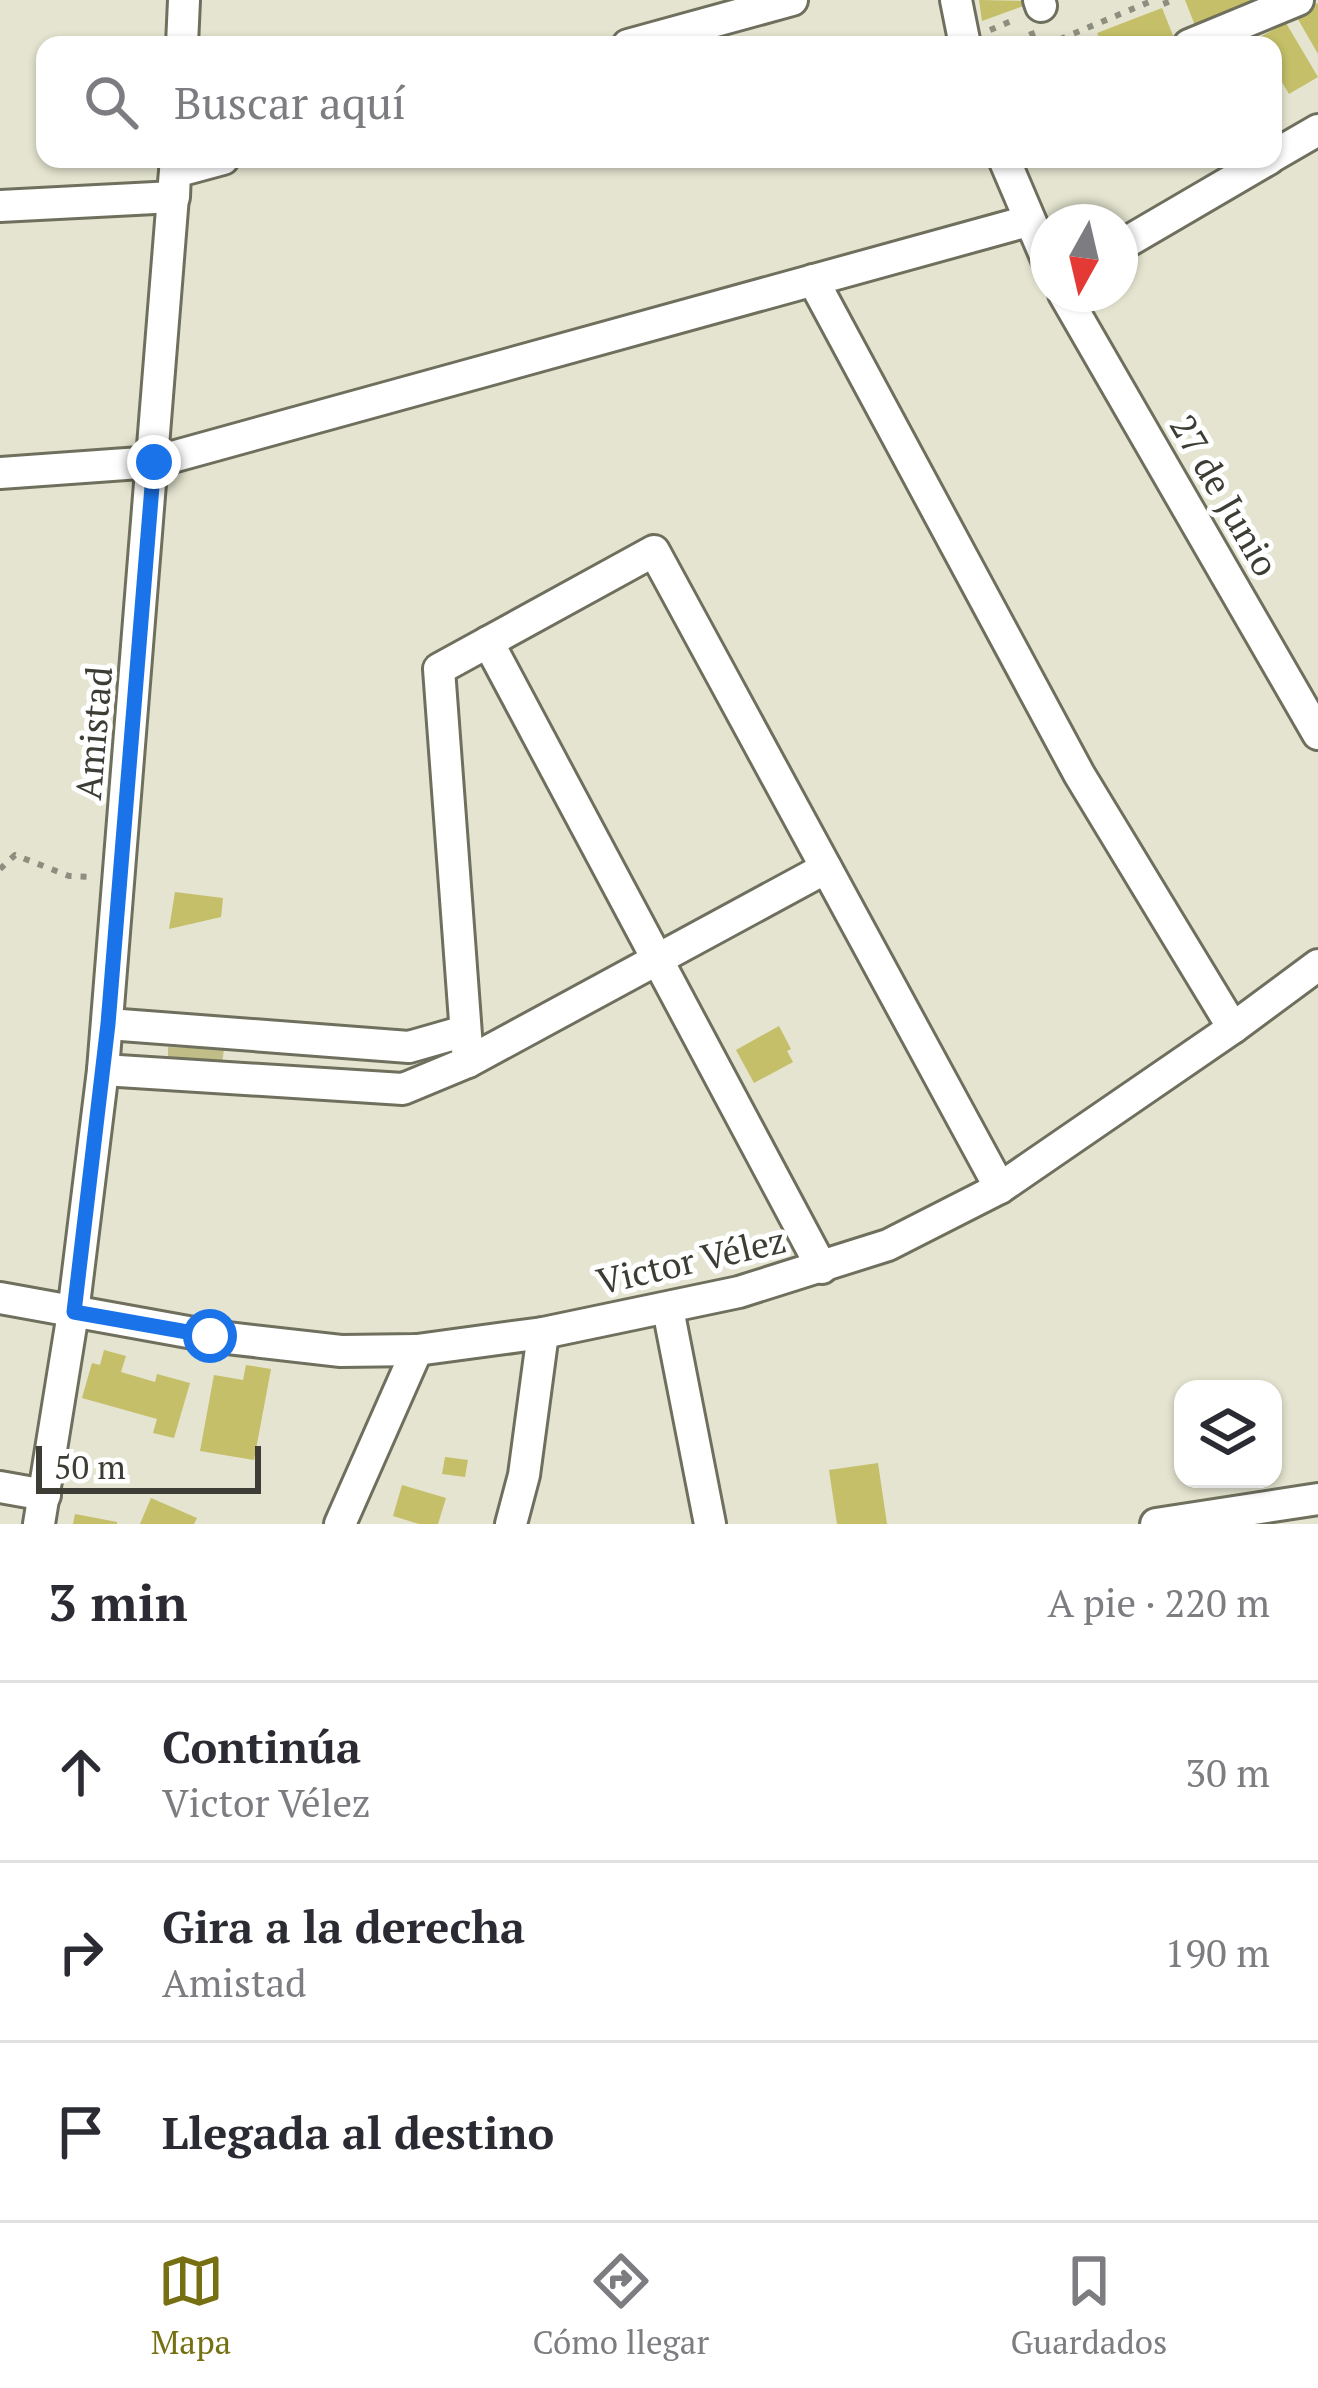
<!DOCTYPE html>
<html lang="es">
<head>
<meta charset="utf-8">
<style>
  :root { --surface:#fff; --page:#f7f7f7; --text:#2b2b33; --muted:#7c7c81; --line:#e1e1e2; --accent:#767012 }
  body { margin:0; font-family:"PT Serif",serif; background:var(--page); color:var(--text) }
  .controls { position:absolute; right:36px; bottom:36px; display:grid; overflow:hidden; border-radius:24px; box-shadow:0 3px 9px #0004 }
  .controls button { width:108px; height:108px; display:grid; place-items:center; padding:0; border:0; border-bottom:3px solid var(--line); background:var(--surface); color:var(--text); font:60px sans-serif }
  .compass { position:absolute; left:1030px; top:204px; width:108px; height:108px; border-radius:50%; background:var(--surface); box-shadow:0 3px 9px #0004; rotate:188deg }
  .scale { position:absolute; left:36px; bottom:30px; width:225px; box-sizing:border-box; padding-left:12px; border:6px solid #3d3d35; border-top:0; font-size:33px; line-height:42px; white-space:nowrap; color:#3d3d35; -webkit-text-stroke:9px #fff; paint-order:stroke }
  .stop { position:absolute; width:36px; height:36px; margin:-27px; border:9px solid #1a73e8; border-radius:50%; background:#fff }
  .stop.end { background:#1a73e8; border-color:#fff; box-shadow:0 3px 12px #0008 }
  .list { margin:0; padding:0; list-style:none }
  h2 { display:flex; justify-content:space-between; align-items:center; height:156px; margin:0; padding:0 48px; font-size:51px }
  h2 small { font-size:39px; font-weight:400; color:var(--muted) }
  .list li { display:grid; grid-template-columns:78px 1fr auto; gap:36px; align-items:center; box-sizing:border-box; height:180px; padding:0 48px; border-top:3px solid var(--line) }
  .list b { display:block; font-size:45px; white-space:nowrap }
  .list p { margin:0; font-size:39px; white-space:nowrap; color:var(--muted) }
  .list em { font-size:39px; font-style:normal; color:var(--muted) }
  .icon { flex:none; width:66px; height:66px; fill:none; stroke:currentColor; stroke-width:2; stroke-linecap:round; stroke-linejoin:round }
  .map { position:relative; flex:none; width:1318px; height:1524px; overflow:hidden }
  .search { position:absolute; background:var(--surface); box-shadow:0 3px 9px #0004; left:36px; right:36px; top:36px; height:132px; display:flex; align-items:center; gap:30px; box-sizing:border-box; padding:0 42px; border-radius:24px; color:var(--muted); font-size:45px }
  .sheet { height:696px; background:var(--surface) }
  nav { display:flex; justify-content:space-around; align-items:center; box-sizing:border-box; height:168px; border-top:3px solid var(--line); background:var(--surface); font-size:33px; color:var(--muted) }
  nav a { display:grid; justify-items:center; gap:6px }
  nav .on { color:var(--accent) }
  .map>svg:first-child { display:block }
</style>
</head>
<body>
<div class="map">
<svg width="1318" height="1524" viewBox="0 0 1318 1524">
  <rect width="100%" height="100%" fill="#e4e4d0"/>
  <!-- green -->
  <polygon fill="#c0be86" points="168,1047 224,1049 222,1064 168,1060"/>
  <!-- building -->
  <g fill="#c4bf68">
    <polygon points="979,0 1037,1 982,21"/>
    <polygon points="1185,0 1270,0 1198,33"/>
    <polygon points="1318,3 1318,54 1295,14"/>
    <polygon points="1162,8 1174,38 1157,45 1103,45 1097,33"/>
    <polygon points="1286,23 1318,77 1289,94 1273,67 1273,45 1260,45 1256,39"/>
    <polygon points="175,892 223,898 221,917 169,929"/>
    <polygon points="779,1026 791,1049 787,1051 793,1062 754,1083 736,1050"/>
    <polygon points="104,1350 126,1356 121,1372 155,1382 157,1374 190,1383 174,1438 153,1433 157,1419 82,1398 92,1363 100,1365"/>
    <polygon points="246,1365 271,1369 254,1460 200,1451 214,1375 243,1380"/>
    <polygon points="445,1457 468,1460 465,1477 442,1474"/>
    <polygon points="878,1463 887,1524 837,1524 829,1470"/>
    <polygon points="402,1485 446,1498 438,1524 419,1524 393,1516"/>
    <polygon points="151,1498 197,1518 194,1524 140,1524"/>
    <polygon points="75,1514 117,1522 117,1524 73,1524"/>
  </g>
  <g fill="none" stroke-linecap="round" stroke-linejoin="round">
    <defs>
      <g id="minor">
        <polyline points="956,0 965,45"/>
        <polyline points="1039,0 1041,6"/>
        <polyline points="182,45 184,0"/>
        <polyline points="628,45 792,0"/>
        <polyline points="1189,45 1298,0"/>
        <polyline points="1273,156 1318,130"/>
        <polyline points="1004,159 1048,262"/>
        <polyline points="0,206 174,197 175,172 223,159"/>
        <polyline points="1120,246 1269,159"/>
        <polyline points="813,280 1079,774 1233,1028"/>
        <polyline points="1064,294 1318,734"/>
        <polyline points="0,473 154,462 1028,221"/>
        <polyline points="488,642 822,1268"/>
        <polyline points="108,1024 409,1047 465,1031"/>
        <polyline points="468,1062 439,669 654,551 1000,1188"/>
        <polyline points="103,1070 403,1089 468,1062 826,868"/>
        <polyline points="0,1298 210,1336 341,1351 417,1350 543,1333 739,1292 888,1245 1000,1188 1233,1028 1318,965"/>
        <polyline points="668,1309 710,1524"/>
        <polyline points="0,1487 45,1495"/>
        <polyline points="39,1524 73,1313 103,1070 176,159"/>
        <polyline points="340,1524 417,1350"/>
        <polyline points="511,1524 524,1475 543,1333"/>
        <polyline points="1156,1524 1318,1499"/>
      </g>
    </defs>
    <!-- minor casing -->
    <use href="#minor" stroke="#6f6f5e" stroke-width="36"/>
    <!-- path -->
    <g stroke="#8e8e80" stroke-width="6" stroke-dasharray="6 9" stroke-linecap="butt">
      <polyline points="1165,0 1168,8"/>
      <polyline points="990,30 1016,19"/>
      <polyline points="1031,31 1036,45"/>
      <polyline points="1046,45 1154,0"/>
      <polyline points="0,869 15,855 69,876 93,877"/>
    </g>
    <!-- minor -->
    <use href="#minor" stroke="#fff" stroke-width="30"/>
  </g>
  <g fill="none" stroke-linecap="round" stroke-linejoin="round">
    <!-- route -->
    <polyline stroke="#1a73e8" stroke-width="15" points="154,462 108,1024 74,1312 210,1336"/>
  </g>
  <g text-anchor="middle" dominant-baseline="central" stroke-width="10" stroke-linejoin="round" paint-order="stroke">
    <!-- street labels -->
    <g font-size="36" fill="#3d3d35" stroke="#fff">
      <text transform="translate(1225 495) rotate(60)">27 de Junio</text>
      <text transform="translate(93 733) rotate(-85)">Amistad</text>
      <text transform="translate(691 1260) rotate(-13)">Victor Vélez</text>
    </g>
  </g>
</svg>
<div class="controls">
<button><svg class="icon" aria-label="layers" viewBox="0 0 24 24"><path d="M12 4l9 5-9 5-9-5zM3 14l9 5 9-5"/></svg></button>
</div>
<svg class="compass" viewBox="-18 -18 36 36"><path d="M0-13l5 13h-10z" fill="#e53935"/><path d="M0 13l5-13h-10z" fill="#7c7c81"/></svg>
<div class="scale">50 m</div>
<div class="stop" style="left:210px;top:1336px"></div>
<div class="stop end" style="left:154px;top:462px"></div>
<div class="search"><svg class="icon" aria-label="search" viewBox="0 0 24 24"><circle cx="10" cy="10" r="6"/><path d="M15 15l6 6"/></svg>Buscar aquí</div>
</div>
<section class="sheet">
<h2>3 min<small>A pie · 220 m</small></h2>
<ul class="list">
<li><svg class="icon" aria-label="ahead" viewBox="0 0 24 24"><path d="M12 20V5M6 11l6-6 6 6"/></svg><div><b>Continúa</b><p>Victor Vélez</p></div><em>30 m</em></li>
<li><svg class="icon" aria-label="right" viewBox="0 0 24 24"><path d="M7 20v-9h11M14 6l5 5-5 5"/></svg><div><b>Gira a la derecha</b><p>Amistad</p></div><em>190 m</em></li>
<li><svg class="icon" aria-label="arrive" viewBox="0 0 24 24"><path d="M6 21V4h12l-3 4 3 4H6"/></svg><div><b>Llegada al destino</b></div></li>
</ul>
</section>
<nav>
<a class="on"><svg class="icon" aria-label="map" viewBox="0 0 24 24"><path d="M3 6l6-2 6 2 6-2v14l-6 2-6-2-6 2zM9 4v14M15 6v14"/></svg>Mapa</a>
<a><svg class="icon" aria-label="directions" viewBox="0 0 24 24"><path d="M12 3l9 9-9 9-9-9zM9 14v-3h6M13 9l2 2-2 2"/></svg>Cómo llegar</a>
<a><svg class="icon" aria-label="saved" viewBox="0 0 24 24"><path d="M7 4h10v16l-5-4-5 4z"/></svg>Guardados</a>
</nav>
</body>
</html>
